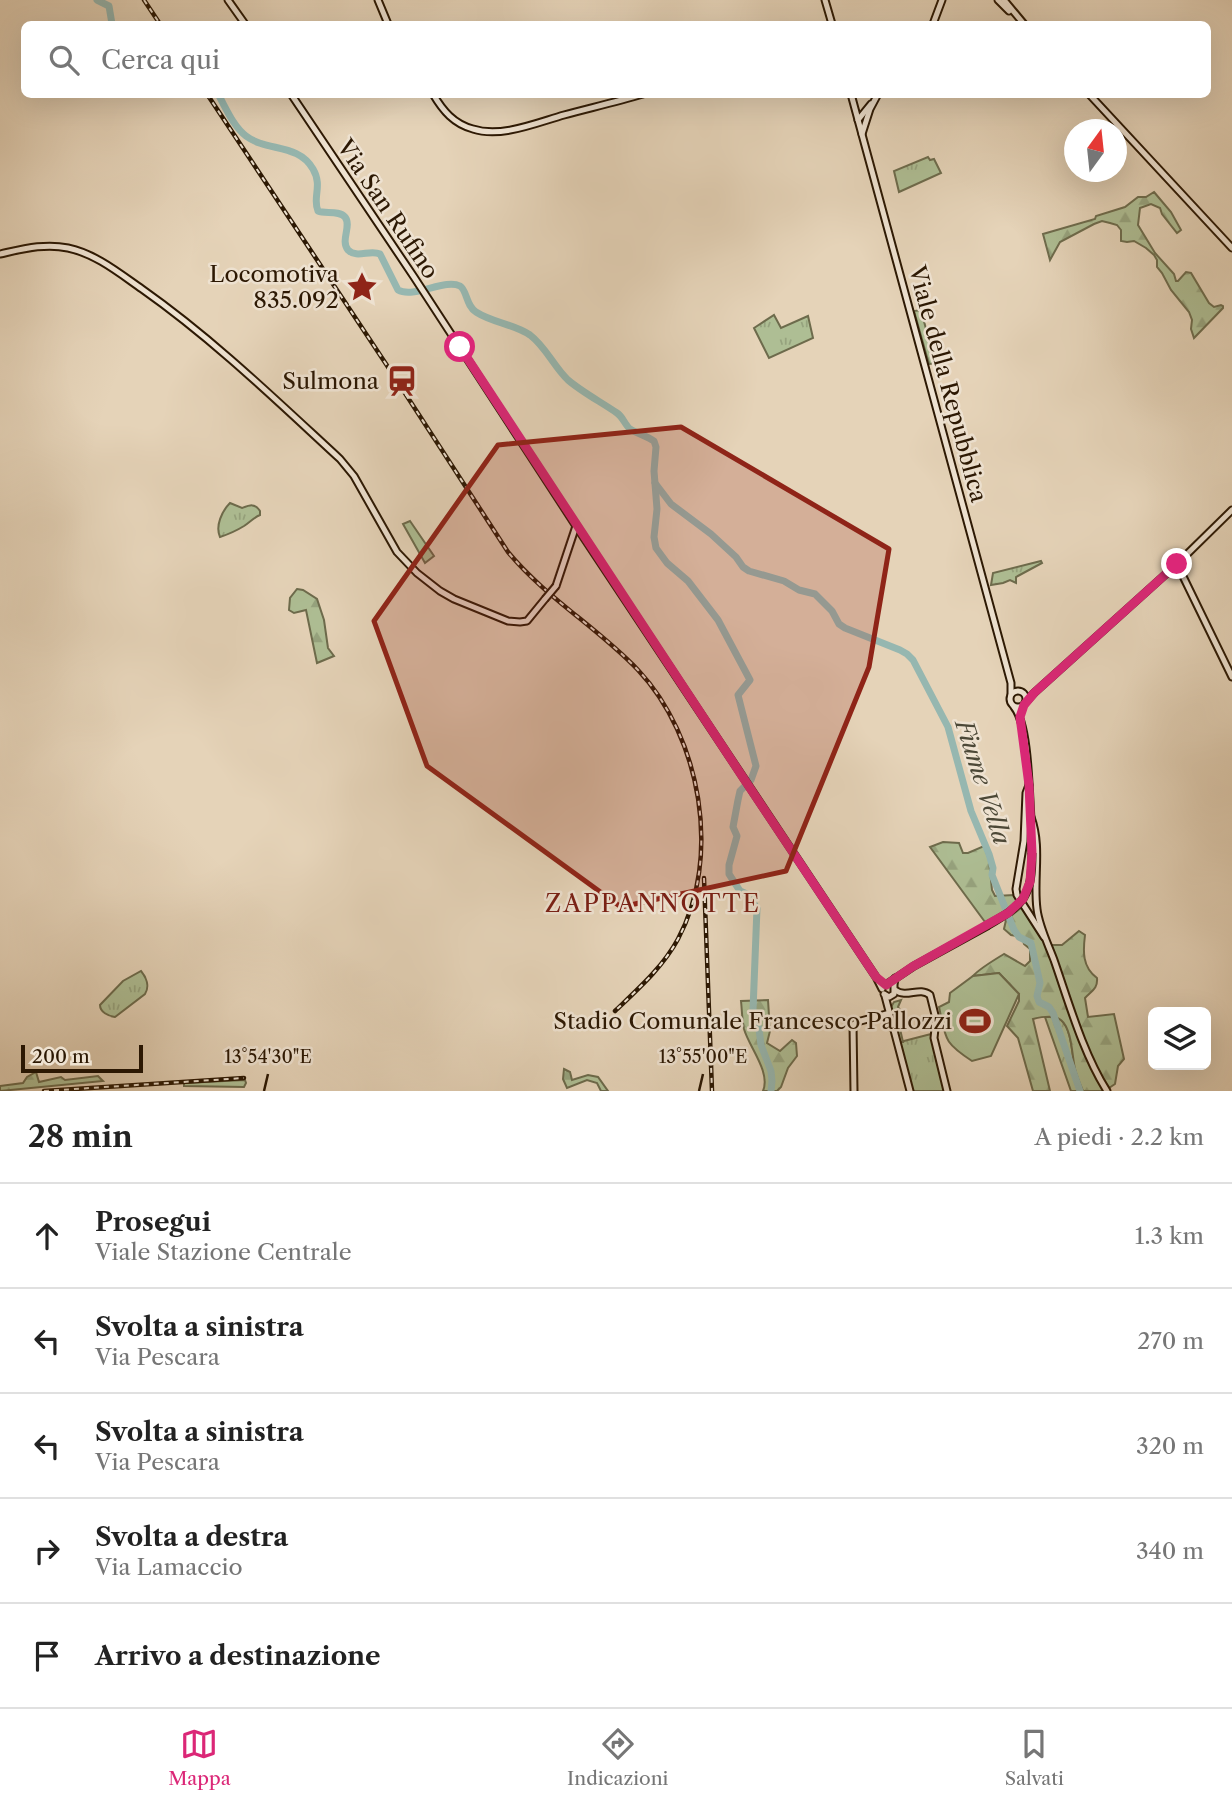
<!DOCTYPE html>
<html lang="it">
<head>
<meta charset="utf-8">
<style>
  :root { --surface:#fff; --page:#f6f6f6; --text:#222; --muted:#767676; --line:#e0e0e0; --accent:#db2777 }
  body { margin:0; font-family:"Libre Caslon Text",serif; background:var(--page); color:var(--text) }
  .controls { position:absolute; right:21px; bottom:21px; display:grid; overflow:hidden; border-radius:10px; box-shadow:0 7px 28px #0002 }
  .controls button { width:63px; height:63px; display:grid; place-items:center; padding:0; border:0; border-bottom:2px solid var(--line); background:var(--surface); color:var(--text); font:35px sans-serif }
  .compass { position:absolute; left:1064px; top:119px; width:63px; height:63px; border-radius:50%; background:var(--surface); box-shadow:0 7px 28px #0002; rotate:15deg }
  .scale { position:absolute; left:21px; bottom:18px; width:122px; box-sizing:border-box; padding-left:7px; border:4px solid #2c1803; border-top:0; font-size:19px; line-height:24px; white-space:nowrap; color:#2c1803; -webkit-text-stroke:5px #eee2d1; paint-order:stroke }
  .stop { position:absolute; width:21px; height:21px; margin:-16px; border:5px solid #db2777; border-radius:50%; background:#fff }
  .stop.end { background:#db2777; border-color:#fff; box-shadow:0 2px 7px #0008 }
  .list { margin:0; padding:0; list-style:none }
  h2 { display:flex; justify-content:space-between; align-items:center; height:91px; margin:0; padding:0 28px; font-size:30px }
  h2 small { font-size:23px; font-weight:400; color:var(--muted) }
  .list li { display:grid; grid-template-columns:46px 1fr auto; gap:21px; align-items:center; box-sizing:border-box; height:105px; padding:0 28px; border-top:2px solid var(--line) }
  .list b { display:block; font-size:26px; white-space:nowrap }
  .list p { margin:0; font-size:23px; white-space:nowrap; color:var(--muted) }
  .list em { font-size:23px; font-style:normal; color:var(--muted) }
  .icon { flex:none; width:38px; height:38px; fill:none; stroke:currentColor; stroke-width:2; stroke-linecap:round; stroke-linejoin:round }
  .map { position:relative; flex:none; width:1232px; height:1091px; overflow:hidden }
  .search { position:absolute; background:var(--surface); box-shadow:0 7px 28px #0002; left:21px; right:21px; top:21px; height:77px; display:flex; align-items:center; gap:18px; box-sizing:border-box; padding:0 24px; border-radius:10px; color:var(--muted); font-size:26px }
  .sheet { height:616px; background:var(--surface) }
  nav { display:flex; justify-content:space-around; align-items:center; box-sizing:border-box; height:98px; border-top:2px solid var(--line); background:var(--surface); font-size:19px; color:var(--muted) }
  nav a { display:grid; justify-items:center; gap:4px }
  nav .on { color:var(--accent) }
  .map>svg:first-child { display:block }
</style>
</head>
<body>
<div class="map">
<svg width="1232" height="1091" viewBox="0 0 1232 1091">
  <defs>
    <pattern id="grass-tufts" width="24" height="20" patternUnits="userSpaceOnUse" patternTransform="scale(1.75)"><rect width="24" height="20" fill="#aebe94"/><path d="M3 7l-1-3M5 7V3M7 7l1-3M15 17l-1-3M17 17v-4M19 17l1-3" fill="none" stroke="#96a37e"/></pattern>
    <pattern id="forest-firs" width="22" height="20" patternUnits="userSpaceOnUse" patternTransform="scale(1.75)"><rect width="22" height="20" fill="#aebe94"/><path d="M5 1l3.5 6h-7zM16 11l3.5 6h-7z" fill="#96a37e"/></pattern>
  </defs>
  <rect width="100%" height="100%" fill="#e5d3b8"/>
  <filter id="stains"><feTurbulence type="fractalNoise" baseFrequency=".00286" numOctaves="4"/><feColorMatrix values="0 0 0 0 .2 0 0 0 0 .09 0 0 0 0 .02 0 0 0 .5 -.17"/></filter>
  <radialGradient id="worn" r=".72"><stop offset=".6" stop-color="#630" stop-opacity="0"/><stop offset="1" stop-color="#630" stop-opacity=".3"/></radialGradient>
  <!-- grass -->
  <g fill="url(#grass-tufts)" stroke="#6d6b4c" stroke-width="2">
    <polygon points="928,157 930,160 934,159 941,173 899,192 894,171"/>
    <polygon points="921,310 935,363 929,364 914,311"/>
    <polygon points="774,315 781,328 808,316 813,338 769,358 754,328"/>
    <path d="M230,503L242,508C250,505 255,503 260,511V515C253,518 250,522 244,526C236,531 229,534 220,537C215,526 222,511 230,503Z"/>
    <polygon points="410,521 434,556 425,563 403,524"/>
    <polygon points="1041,561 1042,563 1016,577 1016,583 1010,580 1003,583 991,585 993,573"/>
    <path d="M141,971C146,977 150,986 145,994L115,1017C108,1016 100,1012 100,1005L123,981Z"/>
    <path d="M1045,1017C1051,1017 1057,1016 1061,1020C1072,1029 1072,1056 1075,1069C1077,1077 1080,1084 1083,1091H1071Z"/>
    <polygon points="931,1034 945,1091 912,1091 900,1042"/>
  </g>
  <!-- forest -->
  <g fill="url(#forest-firs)" stroke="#6d6b4c" stroke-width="2">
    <polygon points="1154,192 1171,212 1181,230 1177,233 1162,214 1160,208 1151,204 1140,208 1138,225 1155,253 1174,274 1176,281 1178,281 1186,272 1191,273 1209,303 1214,307 1221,305 1223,306 1223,308 1194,338 1191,329 1192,320 1189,312 1171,290 1162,273 1157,267 1157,260 1154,255 1146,248 1134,241 1127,242 1121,241 1121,230 1117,225 1110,223 1102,221 1094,224 1060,242 1050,260 1043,234 1095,219 1096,216 1125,207 1138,197 1146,197"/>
    <polygon points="297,589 303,590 317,599 324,620 328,648 334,656 317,663 306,610 294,613 289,610 290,598"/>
    <polygon points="943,842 959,843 963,853 968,853 984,846 989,860 992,890 995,896 1014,895 1017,901 1008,909 985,922 930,847"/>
    <path d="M1022,907L1047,947L1103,1091H1083C1080,1084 1077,1077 1075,1069C1072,1056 1072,1029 1061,1020C1054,1014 1041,1017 1033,1019L1050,1091H1033L1018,1038L1007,1026L1019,1001V994L999,973L973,976C979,969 994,960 1004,954L1025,966L1030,961V949L1024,944L1022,937L1011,935L1004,929L1006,920Z"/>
    <path d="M1079,931L1085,935C1083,951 1082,967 1097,978C1098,989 1091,991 1085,998L1088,1017L1114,1014L1124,1059L1118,1066L1115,1084L1109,1088L1102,1081L1081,1032L1050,945H1062Z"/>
    <path d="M768,1000L770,1031L767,1043L780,1051L792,1040L796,1043L797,1056L788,1068L781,1087L777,1091H763C771,1072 749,1047 744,1029C742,1020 742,1010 741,1001Z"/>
    <polygon points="901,1000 898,1007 908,1021 906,1028 900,1029 903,1042 900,1042 891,1007 894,1002"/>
    <polygon points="564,1069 570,1072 572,1080 588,1075 598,1077 608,1091 601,1091 597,1083 587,1080 567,1088 563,1079"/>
    <polygon points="36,1072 39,1082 61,1077 65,1080 98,1076 103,1081 0,1091 0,1086 23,1083 27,1077"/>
    <polygon points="245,1080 246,1083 244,1087 184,1086 184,1083"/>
  </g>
  <!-- pitch -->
  <path fill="#aebe94" stroke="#6d6b4c" stroke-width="2" d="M999,973L1019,994L991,1056L972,1061C943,1042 946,1039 939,1007L949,1002L950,993L973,976Z"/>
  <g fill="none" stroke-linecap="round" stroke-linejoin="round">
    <!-- river -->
    <g stroke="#96b7b0" stroke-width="7">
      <polyline points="97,0 109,6 112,24"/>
      <path d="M218,94C226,108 233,126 246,136C267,152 298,143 313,169C323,186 312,198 318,211C325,214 339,210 345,217C352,226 340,240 348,250C357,259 370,249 380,254L398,290C414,299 445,278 460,286C467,290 466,306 476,312C493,323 514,324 530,335C546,347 554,367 568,380C582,392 601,402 617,413C623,417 625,425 630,429C638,434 647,436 654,441L656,447L654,471L657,509L654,537L656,548L667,563L688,581L718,620L750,680L738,695L756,766L751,780L740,791L738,800L733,827L737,836L729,865V874L740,891L747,894L757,908L753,1010L759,1029L761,1045L771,1071L772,1081L771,1091"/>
      <polyline points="655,483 671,504 711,534 736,557 743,567 749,571 784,581 799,590 815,594 832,611 839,624 845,628 900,650 907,654 913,660 948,727 971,811 989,854 993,868 992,875 1014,930 1019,937 1031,943 1040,983 1037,996 1039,1002 1049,1007 1053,1013 1080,1091"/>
    </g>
    <defs>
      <g id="secondary">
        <polyline points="228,0 245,24"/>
        <polyline points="378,0 388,24"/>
        <polyline points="825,0 832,24"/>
        <polyline points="998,0 1009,11"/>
        <polyline points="1004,0 1024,24"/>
        <polyline points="933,24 942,0"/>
        <polyline points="291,94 414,277 576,526 876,977 882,989"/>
        <path d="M433,94C443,111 454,124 473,129C501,138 536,123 564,115C590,108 616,102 643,94"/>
        <polyline points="851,94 1011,683 1011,694"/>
        <polyline points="1089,94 1232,248"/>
        <polyline points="858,120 871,104"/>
        <polyline points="862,134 870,109 878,94"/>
        <path d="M0,254C23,249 45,243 68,248C96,254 119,273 142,289C213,339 276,400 340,459L354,476L397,552L417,573L440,591L454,599L508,621L520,622L527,621L545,599"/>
        <polyline points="1177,564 1232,677"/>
        <polyline points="556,586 576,526"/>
        <circle cx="1018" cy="699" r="8"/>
        <polyline points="1025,703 1034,693 1177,564 1232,510"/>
        <path d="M1014,707C1029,725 1029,793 1031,819"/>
        <polyline points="1029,785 1026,793 1024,841 1016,889 1017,895 1044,937"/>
        <path d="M1031,817C1042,847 1033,879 1037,909C1039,926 1048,944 1054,960C1069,1003 1083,1053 1107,1091"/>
        <polyline points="1031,829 1032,853"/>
        <polyline points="887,984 914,966 987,926"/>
        <path d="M895,990C907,999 919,986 930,995L936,1019L934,1038L947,1091"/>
        <polyline points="884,994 889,997 894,994 894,985 895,978"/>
        <polyline points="885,996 910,1091"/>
        <polyline points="854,1091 853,1025 857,1022 890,1013"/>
      </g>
    </defs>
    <!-- secondary casing -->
    <use href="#secondary" stroke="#2c1803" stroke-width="9"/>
    <!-- secondary -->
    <use href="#secondary" stroke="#eee2d1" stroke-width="5"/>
    <defs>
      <g id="rail">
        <polyline points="144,0 160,24"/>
        <path d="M207,94L388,367L508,552C545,597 598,628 638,670C701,737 722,857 678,939C663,967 638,989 615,1011"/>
        <polyline points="704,878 712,1091"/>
        <polyline points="44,1091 244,1078"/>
      </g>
    </defs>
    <!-- rail casing -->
    <use href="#rail" stroke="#2c1803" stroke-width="4.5"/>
    <!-- rail -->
    <use href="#rail" stroke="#eee2d1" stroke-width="2" stroke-dasharray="5" stroke-linecap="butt"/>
    <defs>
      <g id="secondary-bridge">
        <polyline points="545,599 556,586"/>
        <path d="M987,926C1024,904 1032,898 1032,853"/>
      </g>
    </defs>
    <!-- secondary-bridge casing -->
    <use href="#secondary-bridge" stroke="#2c1803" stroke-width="9" stroke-linecap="butt"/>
    <!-- secondary-bridge -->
    <use href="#secondary-bridge" stroke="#eee2d1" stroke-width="5"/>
  </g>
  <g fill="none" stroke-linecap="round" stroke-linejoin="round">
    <!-- route -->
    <polyline stroke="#db2777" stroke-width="9" points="460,347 744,779 876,977 886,985 912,967 1008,913 1023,899 1030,882 1032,853 1029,785 1020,717 1024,705 1034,693 1177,564"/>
  </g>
  <!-- marked area -->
  <path fill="#8f2418" fill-opacity="0.2" stroke="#8f2418" stroke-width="5" stroke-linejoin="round" d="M681,427L889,549L869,667L786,871L621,907L427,766L374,621L498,445Z"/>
  <!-- ticks -->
  <path fill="none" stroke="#2c1803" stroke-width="2.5" d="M264,1091L268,1074M699,1091L703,1074"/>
  <!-- icons -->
  <defs>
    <symbol id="sight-bare" viewBox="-9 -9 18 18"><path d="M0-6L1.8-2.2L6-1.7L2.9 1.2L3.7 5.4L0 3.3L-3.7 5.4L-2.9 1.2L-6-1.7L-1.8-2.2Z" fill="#8f2418" stroke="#eee2d1" stroke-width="2.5" paint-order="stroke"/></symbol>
    <symbol id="station-bare" viewBox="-9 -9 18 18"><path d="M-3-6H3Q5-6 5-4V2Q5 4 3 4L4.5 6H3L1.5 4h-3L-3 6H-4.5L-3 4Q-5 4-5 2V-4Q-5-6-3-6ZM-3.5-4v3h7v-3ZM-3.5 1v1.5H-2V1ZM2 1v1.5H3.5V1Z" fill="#8f2418" stroke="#eee2d1" stroke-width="2.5" paint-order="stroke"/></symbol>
    <symbol id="stadium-bare" viewBox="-9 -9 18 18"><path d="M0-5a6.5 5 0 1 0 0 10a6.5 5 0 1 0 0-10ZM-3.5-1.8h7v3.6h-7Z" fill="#8f2418" stroke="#eee2d1" stroke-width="2.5" paint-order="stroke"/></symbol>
  </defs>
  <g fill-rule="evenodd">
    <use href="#sight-bare" x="340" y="265" width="44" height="44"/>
    <use href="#station-bare" x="380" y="359" width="44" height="44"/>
    <use href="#stadium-bare" x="953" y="999" width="44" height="44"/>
  </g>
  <g text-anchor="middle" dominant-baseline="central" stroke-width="5" stroke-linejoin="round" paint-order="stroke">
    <!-- street labels -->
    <g font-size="23" fill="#2c1803" stroke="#eee2d1">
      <text transform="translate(388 209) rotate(56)">Via San Rufino</text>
      <text transform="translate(948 384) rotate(75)">Viale della Repubblica</text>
    </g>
    <!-- poi labels -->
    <g font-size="23" fill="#2c1803" stroke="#eee2d1" text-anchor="end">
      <text x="339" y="274">Locomotiva<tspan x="339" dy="26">835.092</tspan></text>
      <text x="379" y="381">Sulmona</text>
      <text x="952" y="1021">Stadio Comunale Francesco Pallozzi</text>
    </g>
    <!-- water labels -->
    <g font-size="24" font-style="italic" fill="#4c4837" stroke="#eee2d1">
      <text transform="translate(983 782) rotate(72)">Fiume Vella</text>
    </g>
    <!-- neighbourhood labels -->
    <g font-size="24" letter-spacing="2" fill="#7a1f14" stroke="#eee2d1">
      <text x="653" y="903">ZAPPANNOTTE</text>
    </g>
  </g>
  <g font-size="18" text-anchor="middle" fill="#2c1803" stroke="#eee2d1" stroke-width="5" stroke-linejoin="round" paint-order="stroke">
    <text x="268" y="1063">13°54'30"E</text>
    <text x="703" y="1063">13°55'00"E</text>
  </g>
  <rect width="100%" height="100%" filter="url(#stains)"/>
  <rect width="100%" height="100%" fill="url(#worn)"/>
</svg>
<div class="controls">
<button><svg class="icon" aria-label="layers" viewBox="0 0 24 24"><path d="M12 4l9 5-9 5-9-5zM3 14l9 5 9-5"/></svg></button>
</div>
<svg class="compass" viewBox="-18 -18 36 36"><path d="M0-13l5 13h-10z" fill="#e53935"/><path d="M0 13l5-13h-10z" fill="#767676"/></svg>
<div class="scale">200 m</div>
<div class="stop" style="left:460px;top:347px"></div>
<div class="stop end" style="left:1177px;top:564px"></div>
<div class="search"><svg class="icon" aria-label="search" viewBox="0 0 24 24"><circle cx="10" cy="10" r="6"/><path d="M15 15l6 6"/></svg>Cerca qui</div>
</div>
<section class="sheet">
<h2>28 min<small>A piedi · 2.2 km</small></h2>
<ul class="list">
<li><svg class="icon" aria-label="ahead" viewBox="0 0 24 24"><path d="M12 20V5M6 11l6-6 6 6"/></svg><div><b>Prosegui</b><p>Viale Stazione Centrale</p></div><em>1.3 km</em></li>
<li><svg class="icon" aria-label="left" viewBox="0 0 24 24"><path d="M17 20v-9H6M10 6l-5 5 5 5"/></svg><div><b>Svolta a sinistra</b><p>Via Pescara</p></div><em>270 m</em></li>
<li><svg class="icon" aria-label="left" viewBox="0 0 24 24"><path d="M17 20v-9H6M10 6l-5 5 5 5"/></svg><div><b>Svolta a sinistra</b><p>Via Pescara</p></div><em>320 m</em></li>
<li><svg class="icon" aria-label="right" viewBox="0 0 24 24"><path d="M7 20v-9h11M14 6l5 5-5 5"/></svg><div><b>Svolta a destra</b><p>Via Lamaccio</p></div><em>340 m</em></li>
<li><svg class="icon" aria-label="arrive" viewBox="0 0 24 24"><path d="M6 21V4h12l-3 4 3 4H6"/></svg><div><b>Arrivo a destinazione</b></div></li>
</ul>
</section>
<nav>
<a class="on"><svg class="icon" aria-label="map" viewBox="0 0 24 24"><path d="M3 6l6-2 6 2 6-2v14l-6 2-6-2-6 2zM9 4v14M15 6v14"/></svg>Mappa</a>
<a><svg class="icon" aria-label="directions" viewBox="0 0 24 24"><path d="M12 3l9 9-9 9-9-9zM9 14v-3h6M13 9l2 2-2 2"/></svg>Indicazioni</a>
<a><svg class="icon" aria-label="saved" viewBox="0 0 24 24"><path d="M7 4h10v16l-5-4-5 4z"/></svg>Salvati</a>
</nav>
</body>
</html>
